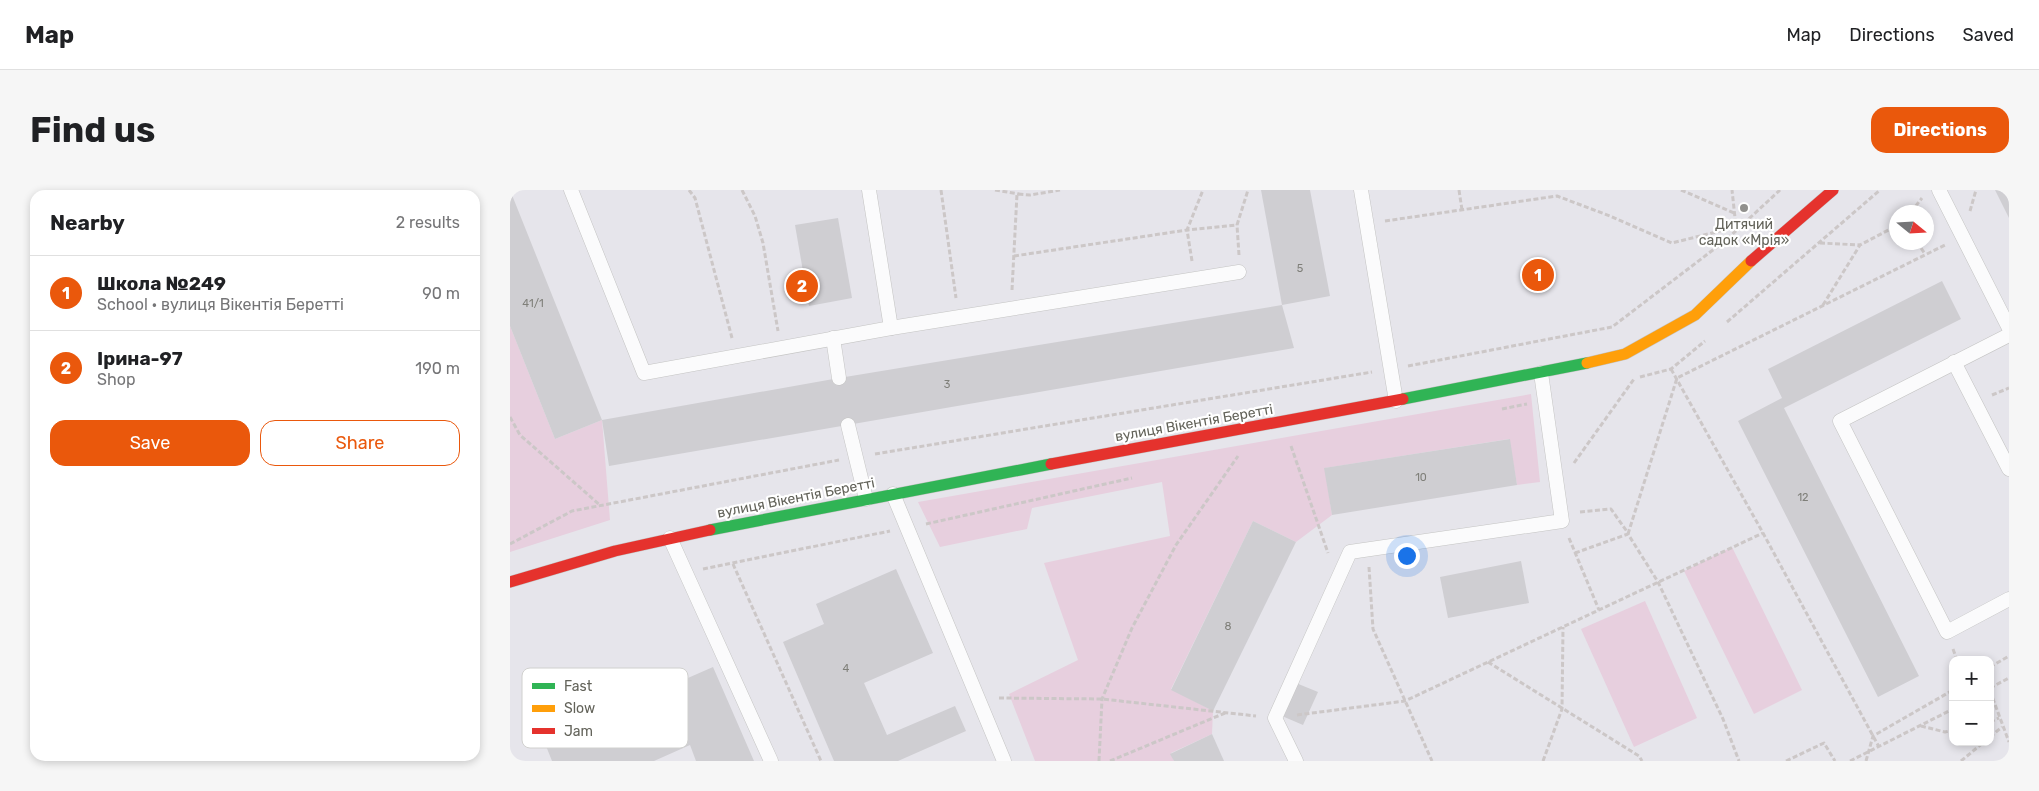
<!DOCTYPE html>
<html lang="en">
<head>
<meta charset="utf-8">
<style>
  :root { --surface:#fff; --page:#f6f6f6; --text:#202124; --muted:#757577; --line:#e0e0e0; --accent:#ea580c }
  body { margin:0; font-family:Rubik,sans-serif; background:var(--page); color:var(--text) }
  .controls { position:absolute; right:15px; bottom:15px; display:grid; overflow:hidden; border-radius:10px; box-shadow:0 2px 8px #0003 }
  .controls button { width:45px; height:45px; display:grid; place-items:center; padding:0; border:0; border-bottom:1px solid var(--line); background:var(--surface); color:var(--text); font:25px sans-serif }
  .compass { position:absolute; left:1379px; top:15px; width:45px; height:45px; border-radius:50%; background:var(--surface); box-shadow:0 2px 8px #0003; rotate:108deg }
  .you { position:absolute; left:896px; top:365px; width:18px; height:18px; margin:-12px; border:4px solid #fff; border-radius:50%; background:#1a73e8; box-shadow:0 0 0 8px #1a73e833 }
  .badge { display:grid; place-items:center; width:32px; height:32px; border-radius:50%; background:var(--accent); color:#fff; font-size:16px; font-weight:700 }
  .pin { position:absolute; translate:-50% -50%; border:2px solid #fff; box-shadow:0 1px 5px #0006 }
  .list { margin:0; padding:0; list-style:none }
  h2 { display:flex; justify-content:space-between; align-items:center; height:65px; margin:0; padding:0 20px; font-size:21px }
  h2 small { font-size:16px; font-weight:400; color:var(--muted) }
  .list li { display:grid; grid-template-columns:32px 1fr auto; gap:15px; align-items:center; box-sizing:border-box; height:75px; padding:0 20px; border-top:1px solid var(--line) }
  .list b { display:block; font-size:19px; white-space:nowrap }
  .list p { margin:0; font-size:16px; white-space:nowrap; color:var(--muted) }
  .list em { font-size:16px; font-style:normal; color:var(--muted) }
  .actions { display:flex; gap:10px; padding:15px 20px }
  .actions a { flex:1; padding:11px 0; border:1px solid var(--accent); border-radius:15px; text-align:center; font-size:18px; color:var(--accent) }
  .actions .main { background:var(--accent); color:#fff }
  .map { position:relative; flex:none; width:1499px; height:571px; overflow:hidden; border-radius:15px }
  header { display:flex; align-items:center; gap:30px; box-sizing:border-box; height:70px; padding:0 25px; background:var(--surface); border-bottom:1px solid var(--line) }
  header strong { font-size:24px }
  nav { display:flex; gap:28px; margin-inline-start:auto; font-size:18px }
  .intro { display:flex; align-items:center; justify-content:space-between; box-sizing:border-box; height:120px; padding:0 30px }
  h1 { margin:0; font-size:35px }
  .button { padding:12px 22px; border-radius:15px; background:var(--accent); color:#fff; font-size:18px; font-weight:700 }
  main { display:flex; gap:30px; padding:0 30px }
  aside { flex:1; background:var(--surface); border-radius:15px; box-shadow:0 2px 8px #0003 }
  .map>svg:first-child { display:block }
</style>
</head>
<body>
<header>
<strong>Map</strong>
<nav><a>Map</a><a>Directions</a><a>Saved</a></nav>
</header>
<div class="intro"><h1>Find us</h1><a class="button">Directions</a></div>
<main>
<aside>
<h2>Nearby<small>2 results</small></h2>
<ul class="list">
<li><span class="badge">1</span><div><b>Школа №249</b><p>School · вулиця Вікентія Беретті</p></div><em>90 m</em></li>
<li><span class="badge">2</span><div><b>Ірина-97</b><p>Shop</p></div><em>190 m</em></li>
</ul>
<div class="actions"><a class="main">Save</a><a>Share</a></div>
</aside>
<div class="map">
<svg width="1499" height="571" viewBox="0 0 1499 571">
  <rect width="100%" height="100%" fill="#e6e5eb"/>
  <!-- green -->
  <g fill="#e7cfde">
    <polygon points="0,136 45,249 92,230 100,330 0,362"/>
    <polygon points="1021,204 1030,292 1007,295 999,249 815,278 822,325 786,352 743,331 661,499 703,521 702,544 661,563 664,571 525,571 499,504 568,470 534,373 660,346 652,292 522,318 517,339 430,357 408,312"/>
    <polygon points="1222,357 1292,500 1244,524 1174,381"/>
    <polygon points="1135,411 1187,528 1124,557 1071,439"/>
  </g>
  <!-- building -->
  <g fill="#cfced2">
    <polygon points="0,0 92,230 329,188 772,115 784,158 99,276 92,230 45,249 0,136"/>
    <polygon points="751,0 800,0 820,106 772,115"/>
    <polygon points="1485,0 1499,0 1499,28"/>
    <polygon points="328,28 342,108 299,116 285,35"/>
    <polygon points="1432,91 1451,129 1274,218 1409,486 1368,507 1228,231 1272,208 1258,179"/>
    <polygon points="1000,249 1007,295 822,325 814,278"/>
    <polygon points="743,331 786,352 703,521 661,500"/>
    <polygon points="1011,371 1019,413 938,428 930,387"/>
    <polygon points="386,379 423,463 354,493 377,545 445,516 456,541 388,571 324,571 273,452 314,434 306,414"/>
    <polygon points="203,477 244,571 186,571 180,555 144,571 42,571 34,551"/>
    <polygon points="786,493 808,502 793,535 772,526"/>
    <polygon points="702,544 714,571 664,571 660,564"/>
  </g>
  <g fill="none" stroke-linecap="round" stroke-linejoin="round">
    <defs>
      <g id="lane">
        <polyline points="61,0 134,183 381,138 729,82"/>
        <polyline points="359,0 381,138"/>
        <polyline points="851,0 886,211"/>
        <polyline points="1429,0 1499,138"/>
        <polyline points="1499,145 1330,231 1437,442 1499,409"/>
        <polyline points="323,148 329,188"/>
        <polyline points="1444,172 1499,279"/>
        <polyline points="338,235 356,309"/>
        <polyline points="383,304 494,571"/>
        <polyline points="160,348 261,571"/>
        <polyline points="786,571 765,528 840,362 1052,331 1031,183"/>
      </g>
      <g id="fast">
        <polyline points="893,209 1077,173"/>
        <polyline points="200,340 541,274"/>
      </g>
      <polyline id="slow" points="1077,173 1115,164 1185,125 1241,71"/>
      <g id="jam">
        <polyline points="1241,71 1323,0"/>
        <polyline points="541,274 893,209"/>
        <polyline points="0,392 105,361 200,340"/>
      </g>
    </defs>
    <!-- lane casing -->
    <use href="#lane" stroke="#c4c4c3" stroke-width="15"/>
    <!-- fast casing -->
    <use href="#fast" stroke="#c4c3c2" stroke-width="12"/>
    <!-- slow casing -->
    <use href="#slow" stroke="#c4c3c2" stroke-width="12"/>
    <!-- jam casing -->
    <use href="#jam" stroke="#c4c3c2" stroke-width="12"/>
    <!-- path -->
    <g stroke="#ccc7c7" stroke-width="3" stroke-dasharray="5 2.5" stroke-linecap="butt">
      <polyline points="179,0 185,8 222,148"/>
      <polyline points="232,0 245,26 253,53 268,141"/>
      <polyline points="431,0 446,108"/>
      <polyline points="485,0 509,4"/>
      <polyline points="949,0 952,20"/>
      <polyline points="1171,0 1224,23"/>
      <polyline points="1460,21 1466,0"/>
      <polyline points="1401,22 1412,8"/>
      <polyline points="875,31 1047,6 1100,26 1162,53 1226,37 1222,0"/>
      <polyline points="1407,52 1415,64"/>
      <polyline points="1310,53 1350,55"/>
      <polyline points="729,65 727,35 738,0"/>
      <polyline points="504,66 677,40 727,35"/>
      <polyline points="682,71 677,40 693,0"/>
      <polyline points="502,100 507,4 520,5 550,0"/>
      <polyline points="1313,115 1350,55 1386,36"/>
      <polyline points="1217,132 1370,0"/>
      <polyline points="898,176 1102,137 1216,50 1270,0"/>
      <polyline points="1161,179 1253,343 1369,557"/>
      <polyline points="1130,187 1161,179 1195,151"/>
      <polyline points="1482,205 1499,198"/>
      <polyline points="992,219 1017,214"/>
      <polyline points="0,227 10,245 91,316"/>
      <polyline points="781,256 818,363"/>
      <polyline points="365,264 862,182"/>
      <polyline points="1064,273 1124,189"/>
      <polyline points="1070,322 1101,319 1118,343"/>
      <polyline points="416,334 622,288"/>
      <polyline points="1118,344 1167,188 1437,54"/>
      <polyline points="1059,348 1089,420"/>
      <polyline points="0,354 62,321 329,270"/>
      <polyline points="1065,363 1118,344 1148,392 1213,529 1229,571"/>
      <polyline points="223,374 311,571"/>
      <polyline points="859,377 863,439 922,571"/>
      <polyline points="193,379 380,341"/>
      <polyline points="1443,459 1447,470"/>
      <polyline points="978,472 1129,566 1132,571"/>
      <polyline points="1480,477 1499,466"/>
      <polyline points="1480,498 1499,488"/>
      <polyline points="1480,501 1499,552"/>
      <polyline points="489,508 592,509 746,526"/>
      <polyline points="787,525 895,511 1253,343"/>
      <polyline points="1480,532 1489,528"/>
      <polyline points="1411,536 1435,542 1443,540"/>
      <polyline points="1480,547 1492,537"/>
      <polyline points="0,566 2,571"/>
      <polyline points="589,571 592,509 622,438 666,355 728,266"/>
      <polyline points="600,571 715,523"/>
      <polyline points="1033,571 1052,519 1053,437"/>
      <polyline points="1276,571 1314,553 1325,571"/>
      <polyline points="1340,571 1443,519"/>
      <polyline points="1356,571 1363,546 1443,500"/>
      <polyline points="1451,571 1474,552"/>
    </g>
    <!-- lane -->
    <use href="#lane" stroke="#fbfbfc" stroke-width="14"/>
    <!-- fast -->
    <use href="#fast" stroke="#30b455" stroke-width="11"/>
    <!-- slow -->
    <use href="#slow" stroke="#ff9f0a" stroke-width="11"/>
    <!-- jam -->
    <use href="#jam" stroke="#e5322d" stroke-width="11"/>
  </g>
  <!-- markers -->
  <circle fill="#91908d" stroke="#fff" stroke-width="2" cx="1234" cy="18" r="5"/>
  <g text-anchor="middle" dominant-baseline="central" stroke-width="4.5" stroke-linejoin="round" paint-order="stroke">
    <!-- number labels -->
    <g font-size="11" fill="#7f7f79">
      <text x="790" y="78">5</text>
      <text x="23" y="113">41/1</text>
      <text x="437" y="194">3</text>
      <text x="911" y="287">10</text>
      <text x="1293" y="307">12</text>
      <text x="718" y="436">8</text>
      <text x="336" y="478">4</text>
    </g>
    <!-- poi labels -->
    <g font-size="14" fill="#63635a" stroke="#fff">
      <text x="1234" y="34">Дитячий<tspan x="1234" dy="16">садок «Мрія»</tspan></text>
    </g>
    <!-- street labels -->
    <g font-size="14" fill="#63635a" stroke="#fff">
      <text transform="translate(684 233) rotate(-10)">вулиця Вікентія Беретті</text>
      <text transform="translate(286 308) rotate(-11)">вулиця Вікентія Беретті</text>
    </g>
  </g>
  <!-- legend -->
  <rect x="12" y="478" width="166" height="80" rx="8" fill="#fff" stroke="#d0d0ce" stroke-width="1"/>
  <rect x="22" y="493" width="23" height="6" fill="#30b455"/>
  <rect x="22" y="515" width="23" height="7" fill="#ff9f0a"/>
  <rect x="22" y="538" width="23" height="6" fill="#e5322d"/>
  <g font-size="14" fill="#63635a">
    <text x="54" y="501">Fast</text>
    <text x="54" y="523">Slow</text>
    <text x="54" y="546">Jam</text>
  </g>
</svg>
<div class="controls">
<button>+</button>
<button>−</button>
</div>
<svg class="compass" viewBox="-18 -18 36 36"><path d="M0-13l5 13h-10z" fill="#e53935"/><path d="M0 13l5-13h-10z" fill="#757577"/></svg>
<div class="you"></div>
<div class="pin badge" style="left:1028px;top:85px">1</div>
<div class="pin badge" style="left:292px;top:96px">2</div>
</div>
</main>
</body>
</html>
